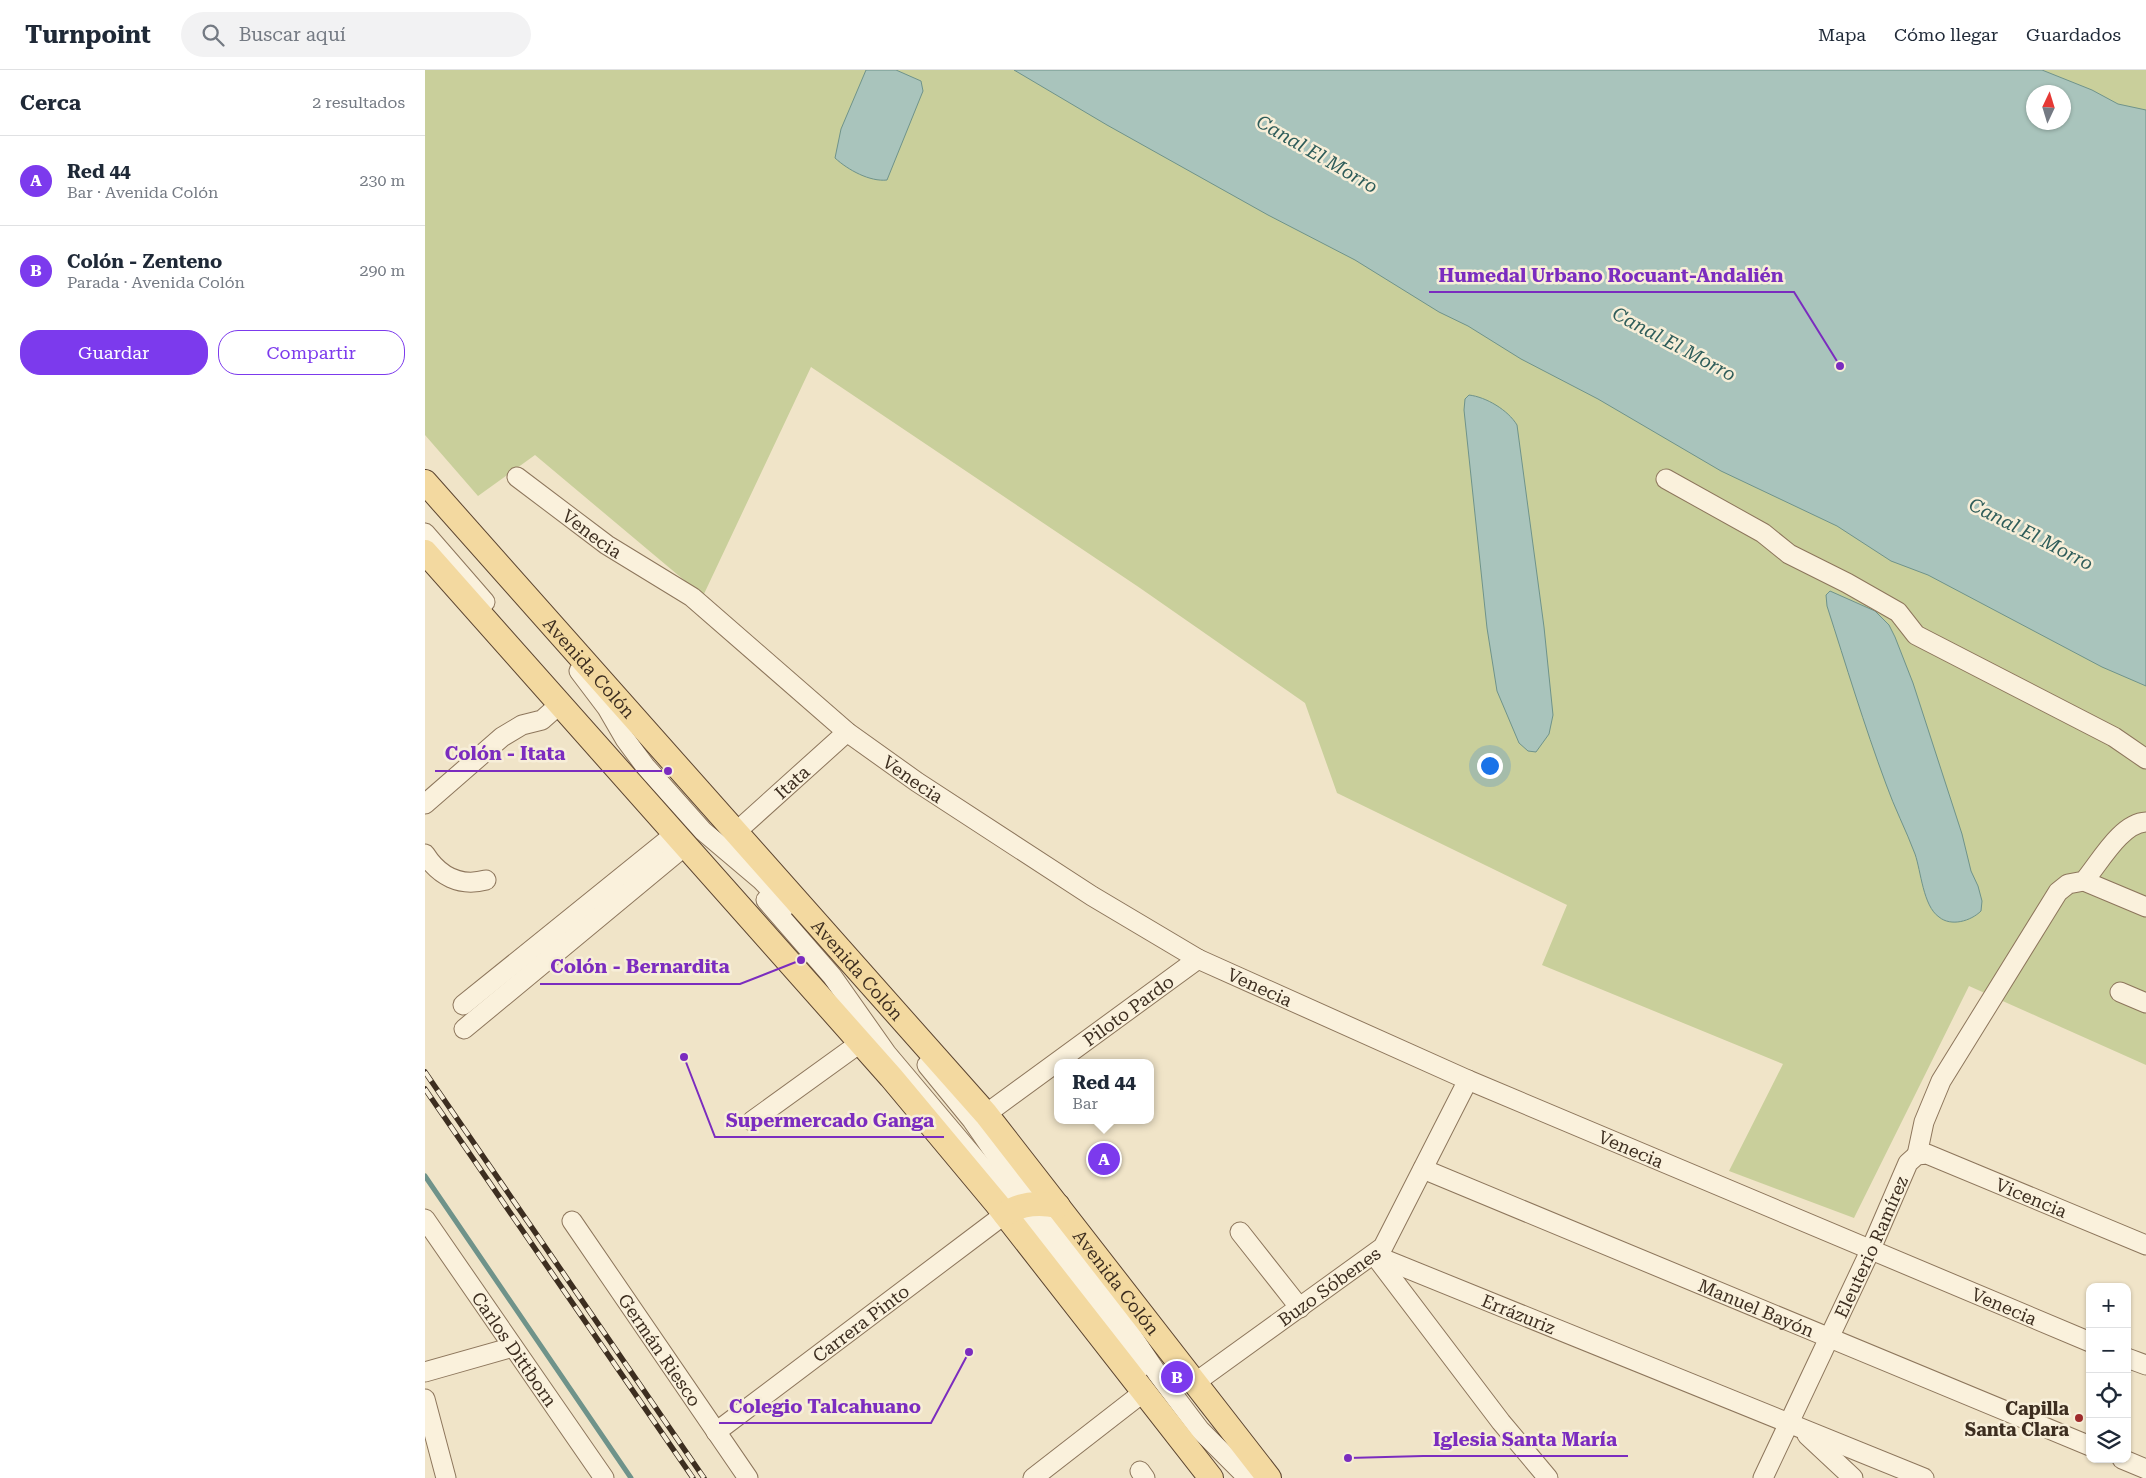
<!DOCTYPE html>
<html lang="es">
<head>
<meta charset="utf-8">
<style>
  :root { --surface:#fff; --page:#f2f2f3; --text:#1f2937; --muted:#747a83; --line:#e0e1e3; --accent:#7c3aed }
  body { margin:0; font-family:"Roboto Serif",serif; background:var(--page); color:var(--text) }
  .controls { position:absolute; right:15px; bottom:15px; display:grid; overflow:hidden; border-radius:10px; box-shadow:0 1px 4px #0004 }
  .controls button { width:45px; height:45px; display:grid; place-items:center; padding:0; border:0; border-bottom:1px solid var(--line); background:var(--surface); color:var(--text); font:25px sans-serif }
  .compass { position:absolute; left:1601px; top:15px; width:45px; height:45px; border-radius:50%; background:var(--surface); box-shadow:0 1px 4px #0004; rotate:4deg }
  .you { position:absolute; left:1064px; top:695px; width:18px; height:18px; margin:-12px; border:4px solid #fff; border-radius:50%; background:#1a73e8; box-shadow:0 0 0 8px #1a73e833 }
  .badge { display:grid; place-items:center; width:32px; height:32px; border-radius:50%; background:var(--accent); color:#fff; font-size:16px; font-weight:700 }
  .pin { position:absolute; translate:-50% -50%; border:2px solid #fff; box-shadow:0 1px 5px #0006 }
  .popup { position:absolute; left:629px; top:989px; width:100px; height:65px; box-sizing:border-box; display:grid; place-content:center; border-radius:10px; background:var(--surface); filter:drop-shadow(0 1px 4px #0005); font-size:16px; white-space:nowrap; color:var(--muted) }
  .popup b { font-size:19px; color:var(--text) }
  .popup::after { content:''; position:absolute; left:50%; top:100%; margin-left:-10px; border:10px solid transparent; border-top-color:var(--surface) }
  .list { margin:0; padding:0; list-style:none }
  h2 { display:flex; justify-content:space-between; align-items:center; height:65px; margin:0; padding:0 20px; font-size:21px }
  h2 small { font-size:16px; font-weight:400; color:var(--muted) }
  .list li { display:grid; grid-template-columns:32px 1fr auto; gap:15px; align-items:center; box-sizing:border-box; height:90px; padding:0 20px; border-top:1px solid var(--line) }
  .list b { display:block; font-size:19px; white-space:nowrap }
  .list p { margin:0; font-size:16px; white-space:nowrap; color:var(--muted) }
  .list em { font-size:16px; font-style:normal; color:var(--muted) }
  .actions { display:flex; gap:10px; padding:15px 20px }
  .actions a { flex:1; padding:11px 0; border:1px solid var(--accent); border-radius:20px; text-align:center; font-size:18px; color:var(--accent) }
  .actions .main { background:var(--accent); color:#fff }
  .icon { flex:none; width:28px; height:28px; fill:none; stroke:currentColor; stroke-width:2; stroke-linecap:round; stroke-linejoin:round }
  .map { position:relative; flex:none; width:1721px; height:1408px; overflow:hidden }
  header { display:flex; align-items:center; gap:30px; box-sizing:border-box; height:70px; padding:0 25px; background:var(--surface); border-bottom:1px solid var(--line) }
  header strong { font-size:24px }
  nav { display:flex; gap:28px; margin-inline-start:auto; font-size:18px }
  .search { width:350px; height:45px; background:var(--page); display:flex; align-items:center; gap:12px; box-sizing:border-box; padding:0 18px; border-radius:28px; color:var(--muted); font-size:19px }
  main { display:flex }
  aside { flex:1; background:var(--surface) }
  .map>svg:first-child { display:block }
</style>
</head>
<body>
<header>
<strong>Turnpoint</strong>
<div class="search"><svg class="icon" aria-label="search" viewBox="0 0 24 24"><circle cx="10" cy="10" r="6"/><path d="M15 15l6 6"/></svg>Buscar aquí</div>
<nav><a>Mapa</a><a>Cómo llegar</a><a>Guardados</a></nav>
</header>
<main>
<aside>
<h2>Cerca<small>2 resultados</small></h2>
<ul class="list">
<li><span class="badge">A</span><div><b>Red 44</b><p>Bar · Avenida Colón</p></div><em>230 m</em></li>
<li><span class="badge">B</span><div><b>Colón - Zenteno</b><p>Parada · Avenida Colón</p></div><em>290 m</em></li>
</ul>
<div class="actions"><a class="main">Guardar</a><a>Compartir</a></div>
</aside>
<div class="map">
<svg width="1721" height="1408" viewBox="0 0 1721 1408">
  <rect width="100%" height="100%" fill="#f0e4c8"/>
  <!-- green -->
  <path fill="#c9cf9b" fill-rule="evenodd" d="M0,0H1721V995L1544,916L1429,1148L1304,1101L1358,994L1117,895L1142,835L912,723L880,633L715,518L386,297L278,526L110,385L53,426L0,365ZM1608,22H1638V52H1608Z"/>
  <!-- water -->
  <g fill="#a9c4bc" stroke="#6f938a" fill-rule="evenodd">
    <path d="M441,0H471L496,11L498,21L462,110C445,112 423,100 410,88L416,59Z"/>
    <path d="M589,0H1617L1667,20L1693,34L1721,40V616L1677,597L1503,505L1466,491L1412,456L1296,401L1173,329L1096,289L1043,256L1014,242L930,190L843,145L682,55ZM1638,22V52H1608V22Z"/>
    <path d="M1044,325C1061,327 1083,340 1092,355L1119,557L1128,645L1124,664L1111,682L1103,681L1094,673L1072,621L1062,558L1039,340L1040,329Z"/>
    <path d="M1405,521L1450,541L1464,555L1470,567L1488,613L1537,764L1546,801L1553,816L1557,831L1556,841C1546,851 1526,857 1514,847C1498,836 1496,801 1490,784C1481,760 1469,737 1461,714C1439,655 1421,595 1402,536L1401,525Z"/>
  </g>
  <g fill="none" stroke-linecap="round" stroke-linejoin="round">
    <!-- stream -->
    <polyline stroke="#6f938a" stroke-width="5" points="0,1106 206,1408"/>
    <defs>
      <g id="minor">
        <path id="s1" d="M92,407L182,475L267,527L422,662L492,712L667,826L773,889L1043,1010L1665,1272"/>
        <polyline points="1241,409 1338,463 1364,484 1422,513 1473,542 1491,565 1689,667 1721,689"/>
        <polyline points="0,463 60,532"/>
        <polyline points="154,601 182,638 200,669 220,696 278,761 336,810 361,836"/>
        <polyline points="0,734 77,667 97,655 117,650 135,634"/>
        <path id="s2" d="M311,762L422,662"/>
        <path d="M0,784C14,806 35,817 61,810"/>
        <polyline points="1659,811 1721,837"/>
        <polyline points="341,830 407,906 462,984 592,1138 715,1298"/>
        <polyline points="1695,922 1721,933"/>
        <polyline points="38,935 250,764"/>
        <polyline points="39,959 260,776"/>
        <polyline points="502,995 547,1050 576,1092 683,1230 732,1303 775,1360 823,1408"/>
        <path id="s3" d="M561,1044L773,889"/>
        <polyline points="327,1051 435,973"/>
        <path d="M1492,1085L1499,1052L1516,1011L1633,822L1643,814L1659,811C1675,792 1696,753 1721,752"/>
        <path id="s4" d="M998,1099L1665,1376"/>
        <path id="s5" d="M0,1149L179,1408"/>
        <path id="s6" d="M147,1151L323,1408"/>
        <polyline points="815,1162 875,1238"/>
        <path id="s7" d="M949,1185L1499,1408"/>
        <polyline points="950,1186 1076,1352 1123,1408"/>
        <polyline points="1702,1288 1721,1295"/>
        <polyline points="0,1302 88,1277"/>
        <path id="s8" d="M771,1312L958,1177L1043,1010"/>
        <polyline points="0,1329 21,1408"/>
        <path id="s9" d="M291,1362L580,1144"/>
        <polyline points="1382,1365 1428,1408"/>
        <polyline points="1697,1389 1721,1399"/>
        <polyline points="715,1401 720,1408"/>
        <polyline points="608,1408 720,1321"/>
        <path id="s10" d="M1338,1408L1445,1181L1483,1093L1492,1085L1502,1084L1721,1175"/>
      </g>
      <g id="major">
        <path id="s11" d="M0,412L561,1044L844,1408"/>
        <polyline points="0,482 466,1007 572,1134 786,1408"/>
        <path d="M580,1144C596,1133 614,1132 633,1136"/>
      </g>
    </defs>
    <!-- minor casing -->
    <use href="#minor" stroke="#8d765c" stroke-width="21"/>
    <!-- major casing -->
    <use href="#major" stroke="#5b4430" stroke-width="26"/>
    <!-- minor -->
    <use href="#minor" stroke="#faf1dc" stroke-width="19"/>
    <!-- major -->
    <use href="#major" stroke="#f3d9a0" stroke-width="24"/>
    <defs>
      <g id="rail">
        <polyline points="0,1002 279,1408"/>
        <polyline points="0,1019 268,1408"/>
      </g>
    </defs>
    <!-- rail casing -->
    <use href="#rail" stroke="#3d2e20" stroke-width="5.5"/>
    <!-- rail -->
    <use href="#rail" stroke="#f7eed8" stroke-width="4" stroke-dasharray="11" stroke-linecap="butt"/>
  </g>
  <!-- markers -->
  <circle fill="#9e2a2b" stroke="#f7eed8" stroke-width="2" cx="1654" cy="1348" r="5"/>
  <g text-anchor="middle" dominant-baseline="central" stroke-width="5" stroke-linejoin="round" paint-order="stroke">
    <!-- street labels -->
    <g font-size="18" fill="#3d2e20" stroke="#f7eed8">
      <text stroke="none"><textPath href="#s1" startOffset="94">Venecia</textPath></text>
      <text stroke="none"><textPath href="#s11" startOffset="248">Avenida Colón</textPath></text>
      <text stroke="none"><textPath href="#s1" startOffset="499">Venecia</textPath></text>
      <text stroke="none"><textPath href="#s2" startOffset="75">Itata</textPath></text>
      <text stroke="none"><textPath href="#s11" startOffset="652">Avenida Colón</textPath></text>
      <text stroke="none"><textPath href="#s1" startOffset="904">Venecia</textPath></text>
      <text stroke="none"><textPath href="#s3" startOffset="176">Piloto Pardo</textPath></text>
      <text stroke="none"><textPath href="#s1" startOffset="1309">Venecia</textPath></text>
      <text stroke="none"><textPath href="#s10" startOffset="482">Vicencia</textPath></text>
      <text stroke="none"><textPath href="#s10" startOffset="255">Eleuterio Ramírez</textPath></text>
      <text stroke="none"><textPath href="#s11" startOffset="1058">Avenida Colón</textPath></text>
      <text stroke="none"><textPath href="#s8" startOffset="164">Buzo Sóbenes</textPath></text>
      <text stroke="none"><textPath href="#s1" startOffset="1714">Venecia</textPath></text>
      <text stroke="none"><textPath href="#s4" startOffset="361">Manuel Bayón</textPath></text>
      <text stroke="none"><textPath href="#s7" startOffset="156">Errázuriz</textPath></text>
      <text stroke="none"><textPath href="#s9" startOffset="181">Carrera Pinto</textPath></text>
      <text stroke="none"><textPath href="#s5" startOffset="158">Carlos Dittborn</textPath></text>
      <text stroke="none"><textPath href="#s6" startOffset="156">Germán Riesco</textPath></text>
    </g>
    <!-- poi labels -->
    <g font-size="18" font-weight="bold" fill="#3d2e20" stroke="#f7eed8" text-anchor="end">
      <text x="1644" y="1338">Capilla<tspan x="1644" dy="21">Santa Clara</tspan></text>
    </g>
    <!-- water labels -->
    <g font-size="19" font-style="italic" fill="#2f5d5a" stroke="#f7eed8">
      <text transform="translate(892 84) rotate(30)">Canal El Morro</text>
      <text transform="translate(1249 274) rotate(28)">Canal El Morro</text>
      <text transform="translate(1606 464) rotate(27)">Canal El Morro</text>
    </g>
  </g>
  <!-- callouts -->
  <path fill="none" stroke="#7b2cbf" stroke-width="2" d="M1415 296L1369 222H1004M243 701L150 701H10M376 890L315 914H115M259 987L290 1067H519M544 1282L506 1353H294M923 1388L998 1386H1203"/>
  <g fill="#7b2cbf" stroke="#f7eed8" stroke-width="2">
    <circle cx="1415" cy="296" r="5"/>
    <circle cx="243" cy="701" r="5"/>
    <circle cx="376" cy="890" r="5"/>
    <circle cx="259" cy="987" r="5"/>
    <circle cx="544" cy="1282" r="5"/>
    <circle cx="923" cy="1388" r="5"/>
  </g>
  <g font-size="19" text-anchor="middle" font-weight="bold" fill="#7b2cbf" stroke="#f7eed8" stroke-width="5" stroke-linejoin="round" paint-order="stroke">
    <text x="1186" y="212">Humedal Urbano Rocuant-Andalién</text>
    <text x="80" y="690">Colón - Itata</text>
    <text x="215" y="903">Colón - Bernardita</text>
    <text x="405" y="1057">Supermercado Ganga</text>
    <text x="400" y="1343">Colegio Talcahuano</text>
    <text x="1100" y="1376">Iglesia Santa María</text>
  </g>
</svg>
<div class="controls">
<button>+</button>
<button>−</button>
<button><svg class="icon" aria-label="locate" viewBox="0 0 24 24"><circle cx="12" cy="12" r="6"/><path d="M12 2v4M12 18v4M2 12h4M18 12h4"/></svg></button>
<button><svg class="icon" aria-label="layers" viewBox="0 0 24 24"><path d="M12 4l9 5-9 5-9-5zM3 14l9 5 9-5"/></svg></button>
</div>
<svg class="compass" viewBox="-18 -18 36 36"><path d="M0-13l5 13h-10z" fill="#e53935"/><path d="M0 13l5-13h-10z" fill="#747a83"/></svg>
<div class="you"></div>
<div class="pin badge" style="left:679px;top:1089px">A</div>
<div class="popup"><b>Red 44</b>Bar</div>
<div class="pin badge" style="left:752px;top:1307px">B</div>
</div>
</main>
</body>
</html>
